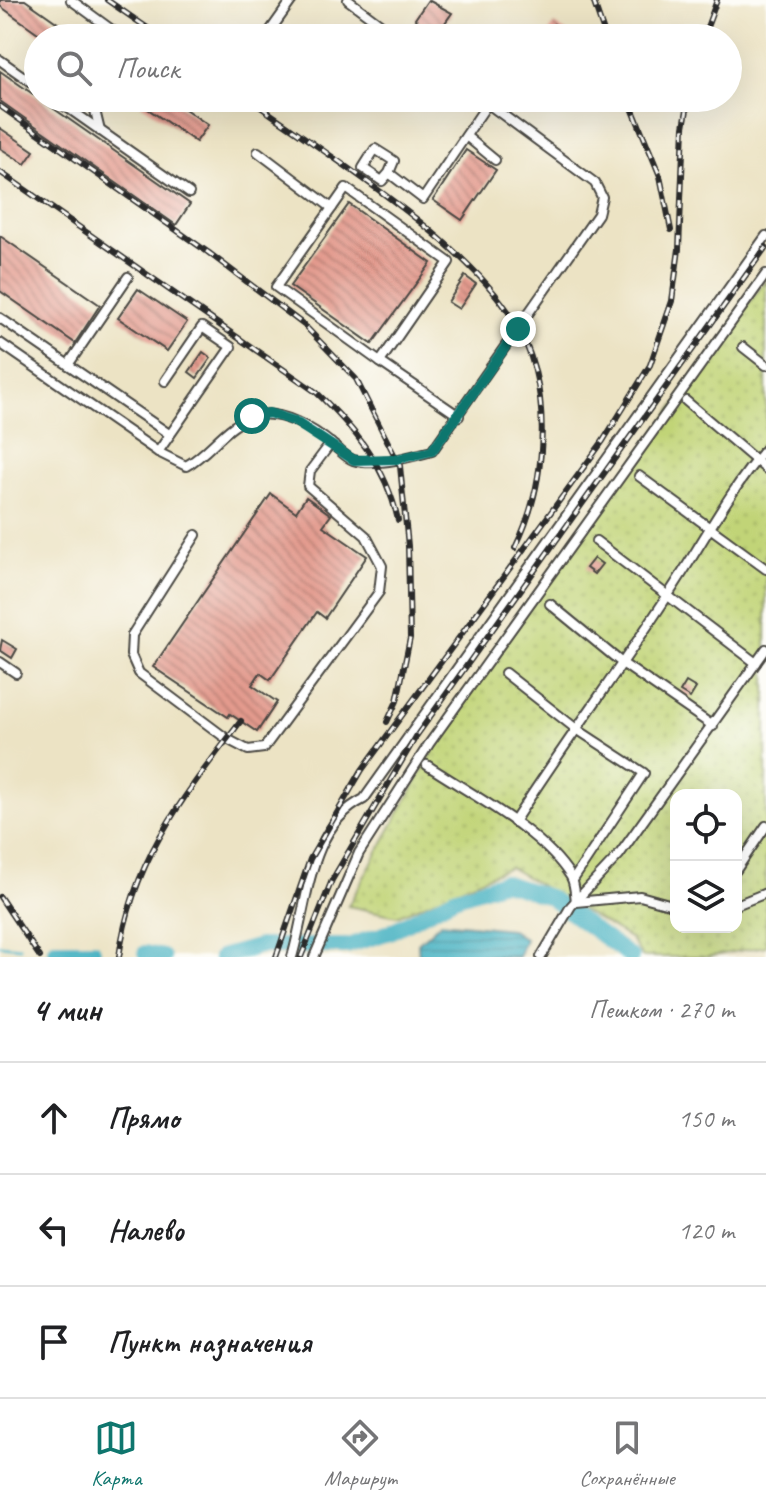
<!DOCTYPE html>
<html lang="ru">
<head>
<meta charset="utf-8">
<style>
  :root { --surface:#fff; --page:#f2f2f2; --text:#202124; --muted:#757577; --line:#e0e0e0; --accent:#0f766e }
  body { margin:0; font-family:Caveat,sans-serif; background:var(--page); color:var(--text) }
  .controls { position:absolute; right:24px; bottom:24px; display:grid; overflow:hidden; border-radius:16px; box-shadow:0 8px 32px #0002 }
  .controls button { width:72px; height:72px; display:grid; place-items:center; padding:0; border:0; border-bottom:2px solid var(--line); background:var(--surface); color:var(--text); font:40px sans-serif }
  .stop { position:absolute; width:24px; height:24px; margin:-18px; border:6px solid #0f766e; border-radius:50%; background:#fff }
  .stop.end { background:#0f766e; border-color:#fff; box-shadow:0 2px 8px #0008 }
  .list { margin:0; padding:0; list-style:none }
  h2 { display:flex; justify-content:space-between; align-items:center; height:104px; margin:0; padding:0 32px; font-size:34px }
  h2 small { font-size:26px; font-weight:400; color:var(--muted) }
  .list li { display:grid; grid-template-columns:52px 1fr auto; gap:24px; align-items:center; box-sizing:border-box; height:112px; padding:0 32px; border-top:2px solid var(--line) }
  .list b { display:block; font-size:30px; white-space:nowrap }
  .list em { font-size:26px; font-style:normal; color:var(--muted) }
  .icon { flex:none; width:44px; height:44px; fill:none; stroke:currentColor; stroke-width:2; stroke-linecap:round; stroke-linejoin:round }
  .map { position:relative; flex:none; width:766px; height:957px; overflow:hidden }
  .search { position:absolute; background:var(--surface); box-shadow:0 8px 32px #0002; left:24px; right:24px; top:24px; height:88px; display:flex; align-items:center; gap:20px; box-sizing:border-box; padding:0 28px; border-radius:44px; color:var(--muted); font-size:30px }
  .sheet { height:440px; background:var(--surface) }
  nav { display:flex; justify-content:space-around; align-items:center; box-sizing:border-box; height:112px; border-top:2px solid var(--line); background:var(--surface); font-size:22px; color:var(--muted) }
  nav a { display:grid; justify-items:center; gap:4px }
  nav .on { color:var(--accent) }
  .map>svg:first-child { display:block }
</style>
</head>
<body>
<div class="map">
<svg width="766" height="957" viewBox="0 0 766 957">
  <defs>
    <pattern id="garden-dots" width="8" height="8" patternUnits="userSpaceOnUse" patternTransform="scale(2)"><rect width="8" height="8" fill="#c1d477"/><path d="M2 2h.1M6 6h.1" fill="none" stroke="#a6b667" stroke-width="1.8" stroke-linecap="round"/></pattern>
    <pattern id="water-rules" width="6" height="5" patternUnits="userSpaceOnUse" patternTransform="scale(2)"><rect width="6" height="5" fill="#43b0c1"/><path d="M0 2.5h6" fill="none" stroke="#388f9d"/></pattern>
    <pattern id="building-back-hatch" width="6" height="6" patternUnits="userSpaceOnUse" patternTransform="scale(2)"><rect width="6" height="6" fill="#e39a8d"/><path d="M-1 5l2 2M0 0l6 6M5-1l2 2" fill="none" stroke="#b87e73"/></pattern>
  </defs>
  <rect width="100%" height="100%" fill="#fdfcf7"/>
  <filter id="ink" filterUnits="userSpaceOnUse"><feTurbulence type="fractalNoise" baseFrequency=".0125" numOctaves="2"/><feDisplacementMap in="SourceGraphic" scale="16" xChannelSelector="R" yChannelSelector="G"/><feConvolveMatrix kernelMatrix="1 2 1 2 8 2 1 2 1" color-interpolation-filters="sRGB"/></filter>
  <filter id="wash" filterUnits="userSpaceOnUse"><feTurbulence type="fractalNoise" baseFrequency=".006" numOctaves="4" result="noise"/><feDisplacementMap in="SourceGraphic" scale="32" xChannelSelector="R" yChannelSelector="G"/><feGaussianBlur stdDeviation="1.8" result="paint"/><feColorMatrix in="noise" values="0 0 0 0 0 0 0 0 0 0 0 0 0 0 0 0 0 1.4 0 .05"/><feComposite in="paint" operator="in"/></filter>
  <g filter="url(#wash)">
    <rect width="100%" height="100%" fill="#ece3c4"/>
    <!-- garden -->
    <path fill="url(#garden-dots)" stroke="#768051" stroke-width="2" fill-rule="evenodd" d="M766,280V946L707,957H642L631,939L509,867L397,916L348,906L462,699ZM676,795H736V927H676Z"/>
    <!-- water -->
    <polygon fill="url(#water-rules)" stroke="#376e76" stroke-width="2" points="441,922 510,929 525,939 518,957 419,957 418,943"/>
    <g fill="none" stroke-linecap="round" stroke-linejoin="round">
      <!-- stream -->
      <polyline stroke="#43b0c1" stroke-width="3" points="0,945 20,947"/>
      <!-- river -->
      <g stroke="#43b0c1" stroke-width="16">
        <polyline points="55,950 93,950"/>
        <polyline points="145,953 163,957"/>
        <polyline points="221,957 260,946 347,946 390,932 454,898 503,882 549,897 631,957"/>
      </g>
    </g>
    <g id="blocks">
      <!-- building -->
      <g fill="url(#building-back-hatch)">
        <polygon points="0,0 25,0 79,38 45,38 0,6"/>
        <polygon points="428,0 452,13 437,34 415,19"/>
        <polygon points="554,24 577,38 545,38"/>
        <polygon points="0,71 190,204 176,225 0,101"/>
        <polygon points="132,98 169,98 208,125 196,142"/>
        <polygon points="0,128 34,151 25,164 0,148"/>
        <polygon points="466,150 496,170 462,220 433,200"/>
        <polygon points="349,204 431,263 372,344 290,286"/>
        <polygon points="0,236 100,305 75,343 0,291"/>
        <polygon points="465,276 476,284 459,309 448,302"/>
        <polygon points="138,289 187,322 167,351 118,318"/>
        <polygon points="203,352 211,358 197,378 189,372"/>
        <polygon points="271,494 296,512 306,497 331,515 323,526 367,556 325,618 317,612 270,680 260,673 252,685 277,702 257,732 230,714 228,717 153,667"/>
        <polygon points="594,558 602,564 594,574 586,568"/>
        <polygon points="2,640 17,649 12,658 0,650"/>
        <polygon points="686,682 696,688 690,698 680,692"/>
      </g>
    </g>
  </g>
  <g filter="url(#ink)">
    <use href="#blocks" fill-opacity="0" stroke="#484742" stroke-width="2"/>
    <g fill="none" stroke-linecap="round" stroke-linejoin="round">
      <defs>
        <g id="minor">
          <polyline points="71,0 123,38"/>
          <polyline points="348,0 399,38"/>
          <polyline points="265,38 292,0"/>
          <polyline points="0,60 38,87"/>
          <polyline points="54,98 189,193"/>
          <polyline points="92,98 100,131"/>
          <polyline points="66,107 89,98"/>
          <polyline points="466,136 495,160"/>
          <polyline points="258,152 332,208 346,188 449,262 380,362 459,416"/>
          <polyline points="389,173 382,181 363,168 375,149 394,161 389,173 423,199 488,103"/>
          <polyline points="332,208 276,287 380,362"/>
          <polyline points="0,318 169,434"/>
          <path d="M0,343L158,452L186,466C211,452 227,423 255,416C281,409 314,429 333,445C340,450 345,457 353,460C376,467 409,457 432,451L598,214L602,197L595,183L480,98"/>
          <polyline points="743,347 766,365"/>
          <polyline points="68,365 128,277"/>
          <polyline points="686,401 766,469"/>
          <polyline points="158,452 231,347 202,327 165,381"/>
          <polyline points="639,476 766,569"/>
          <polyline points="196,535 132,635 131,655 139,673 227,739 248,750 264,748 379,592 382,566 366,536 308,486 310,471 331,443"/>
          <polyline points="596,541 756,663"/>
          <polyline points="550,604 622,663 713,726"/>
          <polyline points="0,662 16,673"/>
          <polyline points="505,673 575,728 644,773 573,880"/>
          <path d="M427,765C472,795 543,831 571,877C575,884 575,894 576,902L640,896L676,906"/>
          <path d="M514,822C563,745 618,672 668,595C701,546 727,494 766,448"/>
          <polyline points="736,870 766,826"/>
          <polyline points="736,905 766,893"/>
          <path d="M292,957C308,904 308,826 364,799L766,236"/>
          <polyline points="314,957 359,853 429,744 766,274"/>
          <polyline points="541,957 571,906 619,855 766,649"/>
        </g>
      </defs>
      <!-- minor casing -->
      <use href="#minor" stroke="#484742" stroke-width="12"/>
      <!-- minor -->
      <use href="#minor" stroke="#fff" stroke-width="8"/>
      <defs>
        <g id="rail">
          <polyline points="107,0 162,38"/>
          <polyline points="593,0 606,38"/>
          <polyline points="703,38 717,0"/>
          <path d="M248,98C326,154 464,239 513,319C554,384 548,482 515,548"/>
          <polyline points="628,98 660,176 671,230"/>
          <polyline points="0,106 209,253 304,325 356,379 400,466 408,546 410,638 397,701 387,722"/>
          <path d="M0,172L316,392C355,429 386,466 398,520"/>
          <polyline points="0,897 40,957"/>
          <path d="M119,957C132,860 183,797 241,721"/>
          <polyline points="276,957 310,859 362,770 603,441 650,365 672,301 679,249 684,127 689,98"/>
          <polyline points="301,957 332,880 417,735 766,247"/>
        </g>
      </defs>
      <!-- rail casing -->
      <use href="#rail" stroke="#2b2b2b" stroke-width="6"/>
      <!-- rail -->
      <use href="#rail" stroke="#fdfcf7" stroke-width="3" stroke-dasharray="9" stroke-linecap="butt"/>
    </g>
  </g>
  <g fill="none" stroke-linecap="round" stroke-linejoin="round" filter="url(#ink)">
    <!-- route -->
    <polyline stroke="#0f766e" stroke-width="10" points="252,416 269,413 294,421 354,460 397,459 432,451 518,329"/>
  </g>
</svg>
<div class="controls">
<button><svg class="icon" aria-label="locate" viewBox="0 0 24 24"><circle cx="12" cy="12" r="6"/><path d="M12 2v4M12 18v4M2 12h4M18 12h4"/></svg></button>
<button><svg class="icon" aria-label="layers" viewBox="0 0 24 24"><path d="M12 4l9 5-9 5-9-5zM3 14l9 5 9-5"/></svg></button>
</div>
<div class="stop" style="left:252px;top:416px"></div>
<div class="stop end" style="left:518px;top:329px"></div>
<div class="search"><svg class="icon" aria-label="search" viewBox="0 0 24 24"><circle cx="10" cy="10" r="6"/><path d="M15 15l6 6"/></svg>Поиск</div>
</div>
<section class="sheet">
<h2>4 мин<small>Пешком · 270 m</small></h2>
<ul class="list">
<li><svg class="icon" aria-label="ahead" viewBox="0 0 24 24"><path d="M12 20V5M6 11l6-6 6 6"/></svg><div><b>Прямо</b></div><em>150 m</em></li>
<li><svg class="icon" aria-label="left" viewBox="0 0 24 24"><path d="M17 20v-9H6M10 6l-5 5 5 5"/></svg><div><b>Налево</b></div><em>120 m</em></li>
<li><svg class="icon" aria-label="arrive" viewBox="0 0 24 24"><path d="M6 21V4h12l-3 4 3 4H6"/></svg><div><b>Пункт назначения</b></div></li>
</ul>
</section>
<nav>
<a class="on"><svg class="icon" aria-label="map" viewBox="0 0 24 24"><path d="M3 6l6-2 6 2 6-2v14l-6 2-6-2-6 2zM9 4v14M15 6v14"/></svg>Карта</a>
<a><svg class="icon" aria-label="directions" viewBox="0 0 24 24"><path d="M12 3l9 9-9 9-9-9zM9 14v-3h6M13 9l2 2-2 2"/></svg>Маршрут</a>
<a><svg class="icon" aria-label="saved" viewBox="0 0 24 24"><path d="M7 4h10v16l-5-4-5 4z"/></svg>Сохранённые</a>
</nav>
</body>
</html>
